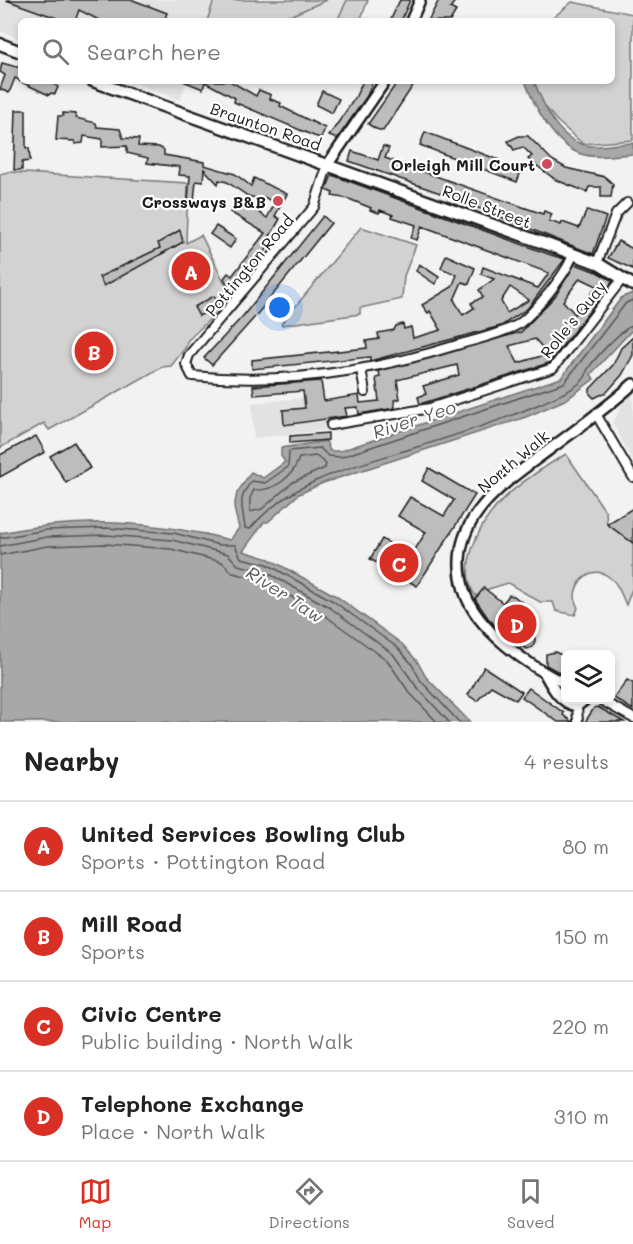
<!DOCTYPE html>
<html lang="en">
<head>
<meta charset="utf-8">
<style>
  :root { --surface:#fff; --page:#f6f6f6; --text:#222; --muted:#767676; --line:#e0e0e0; --accent:#d93025 }
  body { margin:0; font-family:Mali,sans-serif; background:var(--page); color:var(--text) }
  .controls { position:absolute; right:18px; bottom:18px; display:grid; overflow:hidden; border-radius:9px; box-shadow:0 3px 9px #0003 }
  .controls button { width:54px; height:54px; display:grid; place-items:center; padding:0; border:0; border-bottom:2px solid var(--line); background:var(--surface); color:var(--text); font:30px sans-serif }
  .you { position:absolute; left:280px; top:308px; width:21px; height:21px; margin:-15px; border:4px solid #fff; border-radius:50%; background:#1a73e8; box-shadow:0 0 0 9px #1a73e833 }
  .badge { display:grid; place-items:center; width:39px; height:39px; border-radius:50%; background:var(--accent); color:#fff; font-size:20px; font-weight:700 }
  .pin { position:absolute; translate:-50% -50%; border:3px solid #fff; box-shadow:0 2px 6px #0006 }
  .list { margin:0; padding:0; list-style:none }
  h2 { display:flex; justify-content:space-between; align-items:center; height:78px; margin:0; padding:0 24px; font-size:26px }
  h2 small { font-size:20px; font-weight:400; color:var(--muted) }
  .list li { display:grid; grid-template-columns:39px 1fr auto; gap:18px; align-items:center; box-sizing:border-box; height:90px; padding:0 24px; border-top:2px solid var(--line) }
  .list b { display:block; font-size:22px; white-space:nowrap }
  .list p { margin:0; font-size:20px; white-space:nowrap; color:var(--muted) }
  .list em { font-size:20px; font-style:normal; color:var(--muted) }
  .icon { flex:none; width:33px; height:33px; fill:none; stroke:currentColor; stroke-width:2; stroke-linecap:round; stroke-linejoin:round }
  .map { position:relative; flex:none; width:633px; height:722px; overflow:hidden }
  .search { position:absolute; background:var(--surface); box-shadow:0 3px 9px #0003; left:18px; right:18px; top:18px; height:66px; display:flex; align-items:center; gap:15px; box-sizing:border-box; padding:0 21px; border-radius:9px; color:var(--muted); font-size:22px }
  .sheet { height:438px; background:var(--surface) }
  nav { display:flex; justify-content:space-around; align-items:center; box-sizing:border-box; height:84px; border-top:2px solid var(--line); background:var(--surface); font-size:16px; color:var(--muted) }
  nav a { display:grid; justify-items:center; gap:3px }
  nav .on { color:var(--accent) }
  .map>svg:first-child { display:block }
</style>
</head>
<body>
<div class="map">
<svg width="633" height="722" viewBox="0 0 633 722">
  <rect width="100%" height="100%" fill="#f2f2f2"/>
  <filter id="ink" filterUnits="userSpaceOnUse"><feTurbulence type="fractalNoise" baseFrequency=".0167" numOctaves="2"/><feDisplacementMap in="SourceGraphic" scale="12" xChannelSelector="R" yChannelSelector="G"/><feConvolveMatrix kernelMatrix="1 2 1 2 8 2 1 2 1" color-interpolation-filters="sRGB"/></filter>
  <g filter="url(#ink)">
    <!-- built -->
    <g fill="#e2e2e2">
      <polygon points="0,0 368,0 360,21 21,21 21,39 0,31"/>
      <polygon points="129,81 187,81 180,100"/>
      <polygon points="633,394 633,462 613,423 623,403"/>
      <polygon points="321,396 327,430 254,438 252,403"/>
    </g>
    <!-- green -->
    <g fill="#d2d2d2" stroke="#777" stroke-width="1.5">
      <polygon points="214,0 327,0 278,21 207,21"/>
      <polygon points="347,0 368,0 360,21 337,21"/>
      <polygon points="572,2 633,14 633,140 583,144 557,121 536,96 535,81 612,81 612,21 549,21"/>
      <polygon points="8,172 188,183 186,243 201,235 232,298 187,341 186,347 171,366 162,367 49,430 44,423 0,448 0,174"/>
      <polygon points="361,227 416,245 404,276 402,299 360,308 360,314 282,325 281,324"/>
      <path d="M566,454L606,512L607,524L633,543V586L626,605C622,596 618,583 609,577C589,561 567,589 578,608L575,615L556,611L553,602H540L508,583L482,591L477,597C468,588 467,573 469,561C480,508 522,480 566,454Z"/>
    </g>
    <!-- water -->
    <g fill="#a8a8a8" stroke="#707070" stroke-width="1.5">
      <path d="M525,81H534C544,106 558,142 590,146C604,147 619,143 633,143V154C617,155 596,159 581,154C554,145 534,106 525,81Z"/>
      <path d="M633,293V329L591,374L594,379L567,399L526,417L323,483L299,494L268,522H264L243,551L269,559L336,596L402,644L417,661L426,677L470,722H0V533C79,517 152,520 230,540L239,528L234,508L237,493L251,472L263,478L285,462L281,456V448L326,441L330,451H340L561,378L622,297Z"/>
    </g>
    <g fill="none" stroke-linecap="round" stroke-linejoin="round">
      <!-- shore -->
      <g stroke="#545454" stroke-width="1.5">
        <path d="M633,300L626,303L564,383L341,457L328,456L320,448L289,451L288,467L265,483L252,481C236,499 243,507 245,528L250,529C291,480 354,466 414,448C457,435 501,421 542,403C553,398 579,388 585,377C587,375 586,371 588,369C594,359 623,327 633,326"/>
        <path d="M316,456L326,464L325,468L293,482L262,509L250,512V498L254,490C275,491 293,477 299,458Z"/>
        <polyline points="0,538 46,530 106,528 174,533 219,545 235,545 241,558 267,564 333,601 398,648 411,663 421,681 459,722"/>
        <polyline points="0,546 47,537 106,535 172,540 228,554 238,565 264,571 329,607 393,654 416,686 449,722"/>
        <polyline points="0,555 48,546 105,544 171,549 222,562 233,573 261,580 324,615 387,660 409,692 437,722"/>
      </g>
    </g>
    <!-- building -->
    <g fill="#bdbdbd" stroke="#1c1c1c" stroke-width="1.5" fill-rule="evenodd">
      <polygon points="6,0 133,0 167,13 164,21 101,21 79,10 75,21 65,21"/>
      <polygon points="400,0 410,0 401,21 390,21"/>
      <polygon points="439,0 456,0 450,8 456,11 450,21 428,21"/>
      <polygon points="2,63 21,68 21,81 15,78 9,93 0,89 5,75 0,72"/>
      <polygon points="19,81 49,81 58,87 55,94 51,93 49,95"/>
      <polygon points="183,81 230,81 256,96 259,90 271,95 270,99 281,103 280,106 325,128 321,138 314,136 234,102 235,98 205,82 203,89"/>
      <polygon points="363,81 373,81 367,96 337,139 329,136 355,98"/>
      <polygon points="398,81 414,84 383,131 376,129 368,124"/>
      <polygon points="322,91 339,99 332,113 316,105"/>
      <polygon points="16,110 26,110 26,148 29,148 30,161 22,162 22,170 14,170"/>
      <polygon points="63,113 76,114 76,118 96,123 97,127 120,129 123,138 139,139 138,146 159,147 164,150 164,155 204,162 204,165 235,174 251,186 254,178 287,194 275,216 280,219 266,243 270,245 242,281 240,280 230,290 224,278 228,273 232,276 265,233 230,212 242,201 267,218 275,203 264,197 262,200 248,196 227,182 219,180 218,184 204,169 203,182 196,181 194,201 188,200 190,176 179,175 180,167 147,163 148,158 127,153 127,146 102,147 102,139 84,136 83,143 75,144 75,141 56,140 58,116 63,116"/>
      <polygon points="425,132 499,160 497,165 520,174 517,182 420,145"/>
      <polygon points="519,136 528,136 552,160 566,168 605,177 613,184 611,197 601,197 601,187 589,187 587,192 556,180 528,159 532,156 523,147 514,150 508,141"/>
      <polygon points="383,146 389,148 385,158 520,206 543,214 544,211 552,214 549,221 561,225 562,222 579,228 587,210 606,217 593,254 443,194 349,161 352,151 378,160"/>
      <path d="M332,175L551,255L565,259L528,308L501,326L370,361V357L252,369V360L367,348L366,341L379,339L378,333L394,330L396,326L403,324L404,329L411,327L413,338L441,330L430,311L428,313L422,305L452,287L457,275L441,268L446,255L475,268L469,284L462,282L454,300L463,315L474,308L471,303L483,297L479,290L494,279L481,274L483,267L538,288L549,273L422,226L417,240L411,238L416,225L392,217L393,215L380,210L379,213L370,210L371,208L349,199L332,196L333,193L326,190ZM510,287L529,300L507,313L501,301Z"/>
      <polygon points="323,216 331,223 254,318 212,365 204,358 243,316"/>
      <polygon points="216,226 236,239 230,248 210,234"/>
      <polygon points="180,230 183,242 104,286 99,277 160,248 158,243"/>
      <polygon points="618,241 633,249 633,269 608,258"/>
      <polygon points="419,264 439,277 435,284 416,271"/>
      <path d="M575,264L597,272L613,281L549,363L420,404L418,397L426,394L423,386L459,375L457,365L397,380L400,399L394,400L395,408L359,414L358,407L345,408L347,416L284,425L283,410L305,408L303,391L254,395L253,386L321,381L324,401L359,395L360,403L379,401L376,378L380,377L379,371L521,332L556,295ZM580,278L597,286L575,314L563,301ZM535,339L548,354L518,363L509,346Z"/>
      <polygon points="214,296 219,305 199,316 194,307"/>
      <polygon points="633,337 633,355 622,375 607,392 594,398 590,394 590,389 613,365 621,348"/>
      <polygon points="328,433 328,440 290,443 290,436"/>
      <polygon points="36,436 45,452 0,477 0,455"/>
      <polygon points="74,442 90,468 66,483 50,456"/>
      <polygon points="429,468 475,495 417,586 370,559 382,539 411,556 426,532 398,516 410,497 444,516 454,500 422,481"/>
      <polygon points="633,508 633,543 607,524"/>
      <polygon points="484,588 503,603 509,595 514,596 533,612 535,641 533,647 527,649 518,645 516,624 507,637 488,618 475,599"/>
      <polygon points="555,652 566,657 566,676 546,665 546,654"/>
      <polygon points="484,667 522,692 516,700 491,686 477,701 468,695"/>
      <polygon points="627,680 633,683 633,710 614,698"/>
      <polygon points="529,688 564,713 563,715 572,722 558,722 522,697"/>
      <polygon points="598,707 624,722 585,722 594,708"/>
    </g>
    <g fill="none" stroke-linecap="round" stroke-linejoin="round">
      <defs>
        <g id="minor">
          <path d="M328,164L314,207L189,355L186,364L192,376C282,385 371,372 457,345C477,339 499,335 517,325C533,315 568,272 573,254"/>
          <polyline points="597,263 616,214 627,203"/>
          <polyline points="361,369 365,392"/>
          <polyline points="596,414 633,477"/>
          <polyline points="331,425 430,408 553,368 623,278"/>
          <polyline points="601,700 633,718"/>
          <polyline points="577,706 578,722"/>
        </g>
        <g id="tertiary">
          <polyline points="411,21 420,0"/>
          <polyline points="328,164 385,81"/>
          <path d="M545,674C552,687 561,704 577,706L585,700"/>
          <path d="M566,684C530,667 475,629 464,590C444,523 500,486 546,452C575,430 606,409 633,384"/>
        </g>
        <g id="secondary">
          <polyline points="0,44 21,52"/>
          <polyline points="93,81 549,245 597,263 633,285"/>
        </g>
      </defs>
      <!-- minor casing -->
      <use href="#minor" stroke="#1c1c1c" stroke-width="12"/>
      <!-- tertiary casing -->
      <use href="#tertiary" stroke="#1c1c1c" stroke-width="14"/>
      <!-- secondary casing -->
      <use href="#secondary" stroke="#1c1c1c" stroke-width="15"/>
      <!-- minor -->
      <use href="#minor" stroke="#fff" stroke-width="8"/>
      <!-- tertiary -->
      <use href="#tertiary" stroke="#fff" stroke-width="9"/>
      <!-- secondary -->
      <use href="#secondary" stroke="#fff" stroke-width="10"/>
    </g>
  </g>
  <!-- markers -->
  <g fill="#d1495b" stroke="#fff" stroke-width="2">
    <circle cx="547" cy="164" r="6"/>
    <circle cx="278" cy="201" r="6"/>
  </g>
  <g text-anchor="middle" dominant-baseline="central" stroke-width="4.5" stroke-linejoin="round" paint-order="stroke">
    <!-- street labels -->
    <g font-size="16" fill="#1c1c1c" stroke="#fff">
      <text transform="translate(266 126) rotate(19)">Braunton Road</text>
      <text transform="translate(487 206) rotate(21)">Rolle Street</text>
      <text transform="translate(249 265) rotate(-50)">Pottington Road</text>
      <text transform="translate(573 319) rotate(-51)">Rolle's Quay</text>
      <text transform="translate(513 461) rotate(-40)">North Walk</text>
    </g>
    <!-- poi labels -->
    <g font-size="16" font-weight="bold" fill="#1c1c1c" stroke="#fff" text-anchor="end">
      <text x="535" y="164">Orleigh Mill Court</text>
      <text x="266" y="201">Crossways B&amp;B</text>
    </g>
    <!-- water labels -->
    <g font-size="18" font-style="italic" fill="#5b5b5b" stroke="#fff">
      <text transform="translate(414 419) rotate(-18)">River Yeo</text>
      <text transform="translate(285 594) rotate(33)">River Taw</text>
    </g>
  </g>
</svg>
<div class="controls">
<button><svg class="icon" aria-label="layers" viewBox="0 0 24 24"><path d="M12 4l9 5-9 5-9-5zM3 14l9 5 9-5"/></svg></button>
</div>
<div class="you"></div>
<div class="pin badge" style="left:191px;top:271px">A</div>
<div class="pin badge" style="left:94px;top:351px">B</div>
<div class="pin badge" style="left:399px;top:563px">C</div>
<div class="pin badge" style="left:517px;top:624px">D</div>
<div class="search"><svg class="icon" aria-label="search" viewBox="0 0 24 24"><circle cx="10" cy="10" r="6"/><path d="M15 15l6 6"/></svg>Search here</div>
</div>
<section class="sheet">
<h2>Nearby<small>4 results</small></h2>
<ul class="list">
<li><span class="badge">A</span><div><b>United Services Bowling Club</b><p>Sports · Pottington Road</p></div><em>80 m</em></li>
<li><span class="badge">B</span><div><b>Mill Road</b><p>Sports</p></div><em>150 m</em></li>
<li><span class="badge">C</span><div><b>Civic Centre</b><p>Public building · North Walk</p></div><em>220 m</em></li>
<li><span class="badge">D</span><div><b>Telephone Exchange</b><p>Place · North Walk</p></div><em>310 m</em></li>
</ul>
</section>
<nav>
<a class="on"><svg class="icon" aria-label="map" viewBox="0 0 24 24"><path d="M3 6l6-2 6 2 6-2v14l-6 2-6-2-6 2zM9 4v14M15 6v14"/></svg>Map</a>
<a><svg class="icon" aria-label="directions" viewBox="0 0 24 24"><path d="M12 3l9 9-9 9-9-9zM9 14v-3h6M13 9l2 2-2 2"/></svg>Directions</a>
<a><svg class="icon" aria-label="saved" viewBox="0 0 24 24"><path d="M7 4h10v16l-5-4-5 4z"/></svg>Saved</a>
</nav>
</body>
</html>
